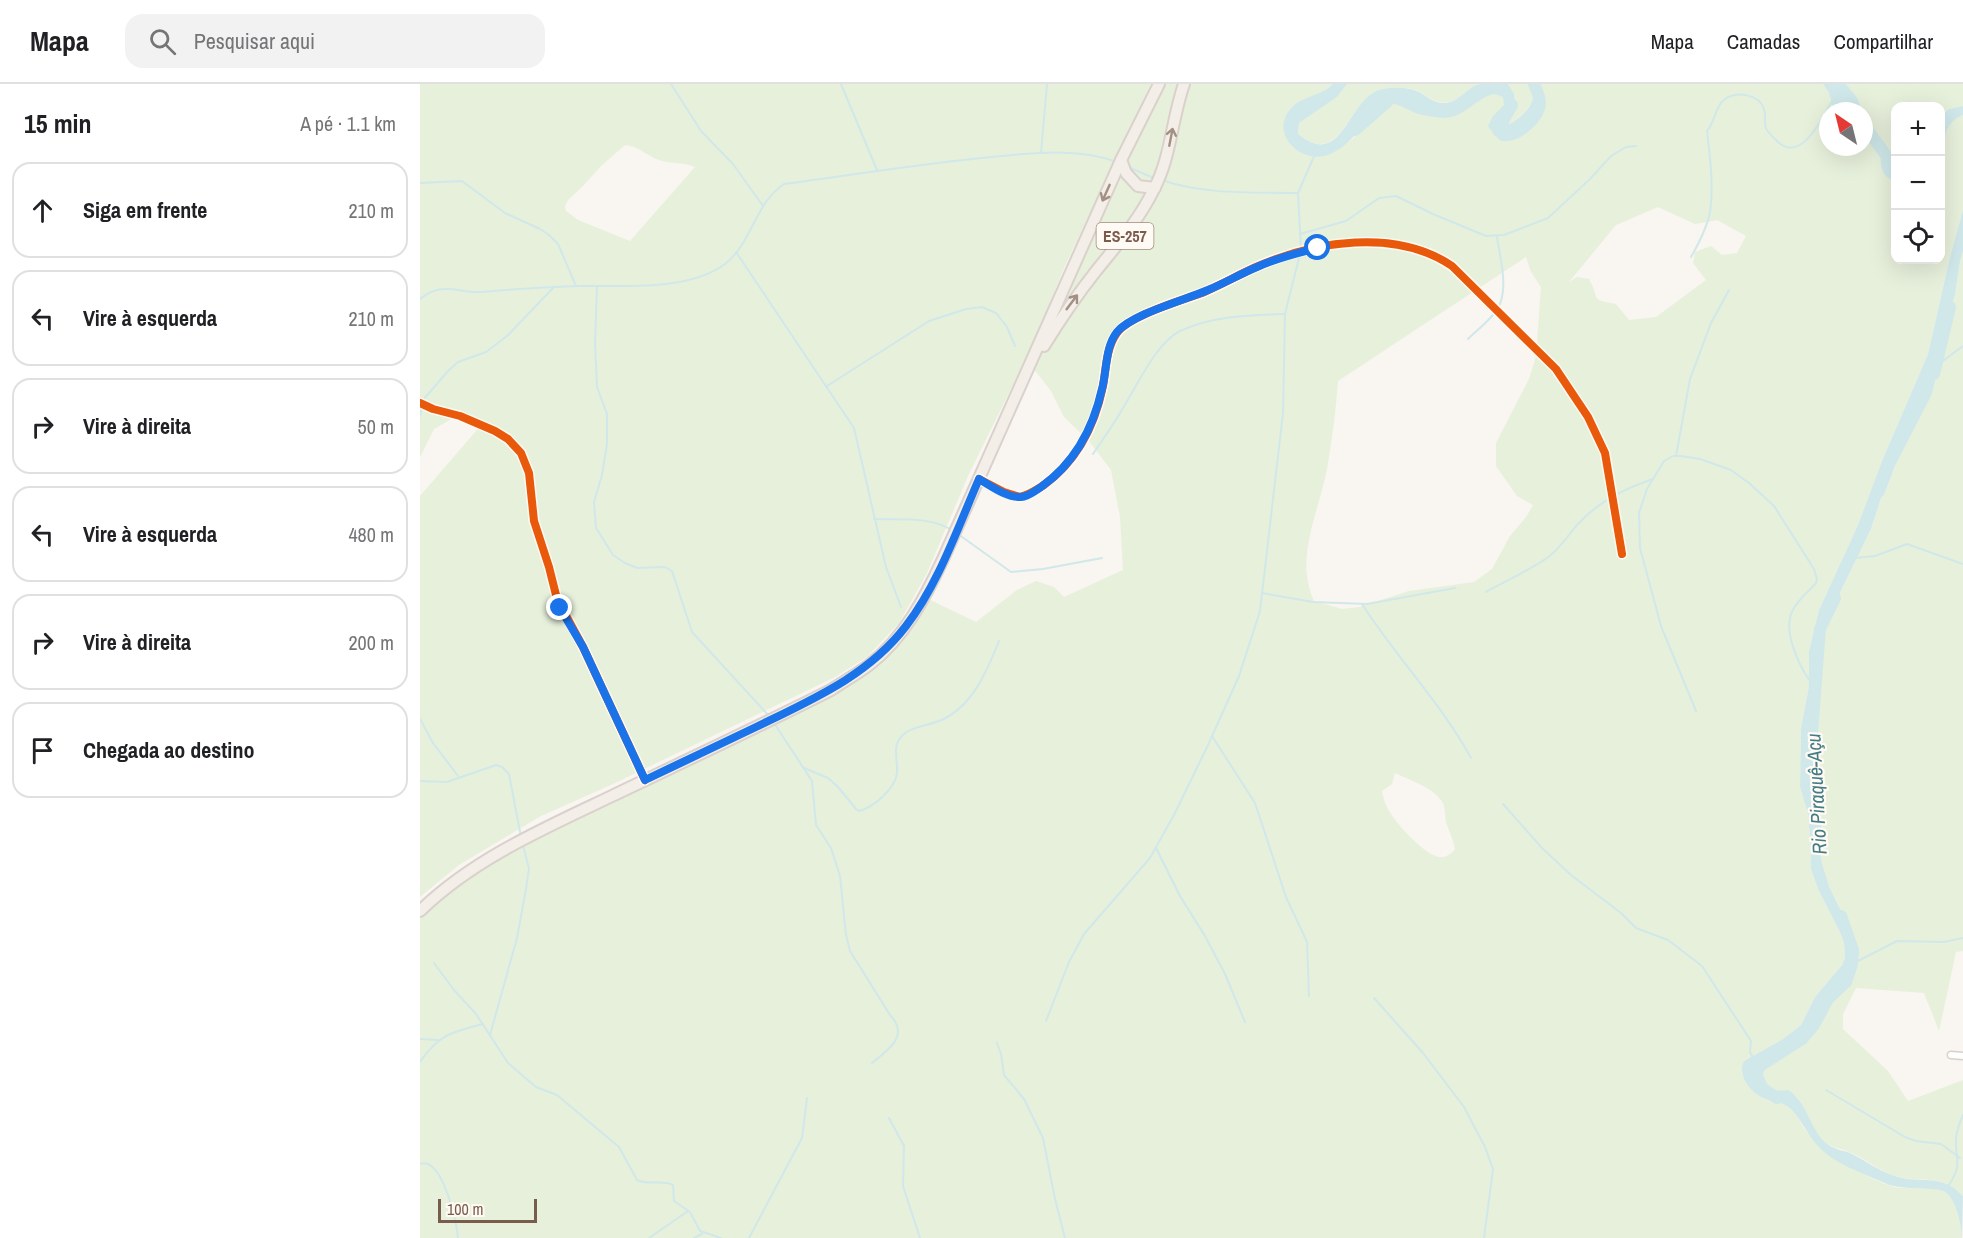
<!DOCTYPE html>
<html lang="pt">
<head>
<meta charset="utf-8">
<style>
  :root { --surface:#fff; --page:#f2f2f2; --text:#202124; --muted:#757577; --line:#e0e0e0 }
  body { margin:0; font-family:"Archivo Narrow",sans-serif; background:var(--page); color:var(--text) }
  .controls { position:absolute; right:18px; top:18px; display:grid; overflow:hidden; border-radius:12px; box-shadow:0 6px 24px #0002 }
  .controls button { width:54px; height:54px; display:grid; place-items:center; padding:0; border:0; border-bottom:2px solid var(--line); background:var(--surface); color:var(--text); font:30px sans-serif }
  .compass { position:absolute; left:1399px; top:18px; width:54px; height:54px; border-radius:50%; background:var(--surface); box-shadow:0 6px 24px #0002; rotate:325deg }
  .scale { position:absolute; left:18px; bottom:15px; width:99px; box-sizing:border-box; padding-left:6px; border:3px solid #7a5c4d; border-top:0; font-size:16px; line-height:21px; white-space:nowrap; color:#7a5c4d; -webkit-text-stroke:4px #fffaf3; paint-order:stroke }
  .stop { position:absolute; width:18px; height:18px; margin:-14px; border:4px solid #1a73e8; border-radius:50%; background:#fff }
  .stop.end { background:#1a73e8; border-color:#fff; box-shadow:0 2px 6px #0008 }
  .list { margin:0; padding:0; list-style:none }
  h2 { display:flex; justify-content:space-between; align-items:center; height:78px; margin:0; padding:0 24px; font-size:26px }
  h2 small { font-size:20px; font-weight:400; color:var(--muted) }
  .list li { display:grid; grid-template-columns:39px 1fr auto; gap:18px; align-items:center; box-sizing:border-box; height:96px; margin:0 12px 12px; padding:0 12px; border:2px solid var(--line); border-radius:18px }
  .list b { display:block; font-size:22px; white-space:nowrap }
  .list em { font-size:20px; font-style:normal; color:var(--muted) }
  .icon { flex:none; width:33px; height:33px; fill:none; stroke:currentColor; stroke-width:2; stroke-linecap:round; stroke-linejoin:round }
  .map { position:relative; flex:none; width:1543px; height:1154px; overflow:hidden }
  header { display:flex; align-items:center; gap:36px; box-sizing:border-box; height:84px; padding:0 30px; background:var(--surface); border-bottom:2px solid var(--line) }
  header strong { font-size:28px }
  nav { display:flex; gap:33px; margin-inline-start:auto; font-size:21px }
  .search { width:420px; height:54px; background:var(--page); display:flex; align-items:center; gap:15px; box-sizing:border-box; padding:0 21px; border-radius:18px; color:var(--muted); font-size:22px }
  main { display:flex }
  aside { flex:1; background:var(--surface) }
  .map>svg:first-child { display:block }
</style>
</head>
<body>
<header>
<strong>Mapa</strong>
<div class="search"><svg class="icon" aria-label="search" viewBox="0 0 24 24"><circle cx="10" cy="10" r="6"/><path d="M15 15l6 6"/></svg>Pesquisar aqui</div>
<nav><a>Mapa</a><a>Camadas</a><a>Compartilhar</a></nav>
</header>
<main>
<aside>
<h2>15 min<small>A pé · 1.1 km</small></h2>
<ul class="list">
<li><svg class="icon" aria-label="ahead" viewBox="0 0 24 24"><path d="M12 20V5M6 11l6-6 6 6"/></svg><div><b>Siga em frente</b></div><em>210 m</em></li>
<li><svg class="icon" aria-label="left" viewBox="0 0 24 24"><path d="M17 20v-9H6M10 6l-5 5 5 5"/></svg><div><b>Vire à esquerda</b></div><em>210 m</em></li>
<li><svg class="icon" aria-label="right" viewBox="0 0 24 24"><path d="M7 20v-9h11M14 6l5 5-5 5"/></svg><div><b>Vire à direita</b></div><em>50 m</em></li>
<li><svg class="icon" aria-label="left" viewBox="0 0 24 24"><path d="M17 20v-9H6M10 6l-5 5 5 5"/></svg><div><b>Vire à esquerda</b></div><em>480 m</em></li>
<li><svg class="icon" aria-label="right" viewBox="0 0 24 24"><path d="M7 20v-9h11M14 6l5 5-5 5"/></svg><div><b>Vire à direita</b></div><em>200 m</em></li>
<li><svg class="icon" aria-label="arrive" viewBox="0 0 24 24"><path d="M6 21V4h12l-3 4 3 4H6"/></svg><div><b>Chegada ao destino</b></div></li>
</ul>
</aside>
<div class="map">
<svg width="1543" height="1154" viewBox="0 0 1543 1154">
  <rect width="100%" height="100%" fill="#f9f5f0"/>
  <!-- green -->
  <g fill="#e7f0db" fill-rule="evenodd">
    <path d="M0,0H731L644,184L615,256L548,392L507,489L479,539L447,573L415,593L193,700L121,732L39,781L0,813V412L62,340L42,329L14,345L0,373ZM205,61C218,62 225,70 236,75C249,80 263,78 275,83L210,157L158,136L146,127L145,122L148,116L163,102L181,82Z"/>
    <path d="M744,0H913C903,10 891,12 879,18C859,29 861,49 873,64C883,63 917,64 924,61C942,52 946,26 967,20C980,16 1004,34 1020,34C1045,33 1055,14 1074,10L1083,13L1085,16L1084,22L1081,25L1082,54C1102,41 1121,27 1120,0H1403L1409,9L1414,27H1408V63H1444V43L1446,44C1450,49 1455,54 1457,60C1464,76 1457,88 1475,98L1476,176H1520C1521,147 1515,63 1528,42C1531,36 1538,33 1543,31V126L1530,173L1508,270L1462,377L1438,441L1399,526L1389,567V602L1381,644L1380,703L1389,733L1391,785L1398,805L1424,856L1425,874L1422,881L1395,913L1381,941L1363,955L1324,977L1322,990C1328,1001 1334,1011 1347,1016C1356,1019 1365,1018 1372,1026C1378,1032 1381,1041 1387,1048C1410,1074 1439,1090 1471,1102C1486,1107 1516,1101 1525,1108C1537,1117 1541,1140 1542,1154H0V831L45,790L454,581L506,514L556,538L597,506L616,497L634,503L644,513L703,486L700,433L691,386L669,357L644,333L631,307L613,284ZM1238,123L1275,140L1297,136L1326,152L1317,169L1302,171L1291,162L1275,168L1273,179L1286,196L1236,233L1209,236L1196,220C1168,215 1181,216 1169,195L1157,193L1149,198L1196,141ZM1106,173L1111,188L1121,203L1116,272L1109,295L1076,359V382L1097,412L1113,421L1106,433L1090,452L1072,485L1054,498L989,507L939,523L922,525L894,517C874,474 899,428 907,385C912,356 916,326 918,297ZM975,689C989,696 1015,704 1023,719C1025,724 1025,732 1026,738C1029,747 1033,755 1035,765C1031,770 1026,774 1019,773C1004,771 971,735 966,721C964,717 963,712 962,707L972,700Z"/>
    <path d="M927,0H1059C1051,6 1042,14 1032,17C1018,22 1009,13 998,7C990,3 971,3 962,5C926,15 923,86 878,50L879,39L917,13Z"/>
    <path d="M1088,0H1111C1119,18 1104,30 1090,40L1083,39V36C1096,24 1097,16 1088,0Z"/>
    <polygon points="1426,0 1543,0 1543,22 1529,25 1521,31 1520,22 1476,22 1475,76 1444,31 1444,27 1442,27 1438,15"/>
    <path d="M1543,167V867L1536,868L1519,947L1504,909L1436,904L1423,930V945L1468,987L1488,1017L1543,996V1112C1519,1086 1498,1102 1470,1090C1455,1084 1443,1073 1429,1068C1420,1064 1411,1064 1404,1057C1392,1045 1387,1027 1377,1013C1359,1008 1331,1009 1334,983C1350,973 1372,967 1386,953C1395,943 1396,931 1403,920C1408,911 1418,905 1424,896C1438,874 1428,843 1418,821C1407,796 1395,780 1404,752L1394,726L1390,680L1391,627L1397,603L1394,578L1396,563L1401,552L1407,529L1416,517L1451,445L1461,414L1464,411L1475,382L1507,319L1515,298L1520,259L1535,211L1540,177Z"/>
  </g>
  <!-- water -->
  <g fill="#d0e8ea">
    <path d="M913,0H927L917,13L879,39L878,50C924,87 926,14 962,5C973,3 989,3 999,8C1007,12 1013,19 1024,19C1039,19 1047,3 1060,0C1068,0 1080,0 1088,0L1094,10L1095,25L1083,37L1084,39L1090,40C1104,31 1119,18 1111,0H1120C1121,27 1103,41 1082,54L1075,52L1068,42L1073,32L1084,21L1083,13L1074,10C1056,14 1045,33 1025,34C1016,34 1007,32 998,30C989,27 978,18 968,20C953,23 947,37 938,47C925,64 905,79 884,70C863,61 856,38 873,22C884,12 901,12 913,0Z"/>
    <polygon points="1403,0 1426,0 1438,15 1442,27 1414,27 1409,9"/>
    <path d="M1543,22V31C1526,38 1527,49 1521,63V31L1529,25Z"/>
    <path d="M1444,31L1475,76V98C1455,88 1464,77 1458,61C1452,47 1444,47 1444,31Z"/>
    <path d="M1543,126V167L1540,177L1535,211L1520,259L1515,298L1511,312L1475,382L1464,411L1461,414L1451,445L1416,517L1407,529L1401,552L1396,563L1394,578L1397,603L1391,627L1390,680L1394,726L1405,752L1400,768L1402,780L1409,802L1425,836L1431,868L1429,884L1422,898L1404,918L1394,941L1385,953L1335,983C1331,1006 1351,1008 1368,1006C1391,1020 1390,1056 1417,1065C1421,1067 1426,1067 1430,1069C1445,1076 1458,1087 1475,1092C1502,1101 1521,1088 1543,1112L1542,1154C1541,1140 1537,1117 1525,1108C1517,1102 1483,1107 1467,1100C1443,1089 1413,1080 1396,1060C1387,1049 1381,1036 1372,1026C1364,1017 1353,1019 1343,1014C1330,1008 1317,991 1324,977L1363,955L1381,941L1395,913L1422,881L1425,874L1424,856L1398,805L1391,785L1389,733L1380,703L1381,644L1389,602V567L1399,526L1438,441L1462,377L1508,270L1530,173Z"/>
  </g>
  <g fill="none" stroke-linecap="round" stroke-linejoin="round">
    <!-- stream -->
    <g stroke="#d0e8ea" stroke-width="2">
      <polyline points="251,0 281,47 313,80 343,122"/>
      <polyline points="421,0 457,86"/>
      <polyline points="621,69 627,0"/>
      <polyline points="708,83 736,95"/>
      <path d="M741,96C786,111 832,108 878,109"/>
      <polyline points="0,99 42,97 85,129 120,145 129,151 138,160 156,202"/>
      <polyline points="880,150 926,137 959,114 976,112 1013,130 1066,152 1084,151 1128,134 1170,95 1191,72 1206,63 1216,62"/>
      <polyline points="316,168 434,344 466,483 481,523"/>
      <path d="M1271,173C1279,159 1287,144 1290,128C1294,103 1290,73 1287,47C1295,38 1295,22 1305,15C1317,7 1339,10 1344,25C1346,31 1344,38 1346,44C1348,49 1354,54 1358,58C1382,80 1403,32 1412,17"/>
      <polyline points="177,202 175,260 177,303 187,330 187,360 182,391 174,418 176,444 193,471 205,479 217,484 245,483 252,487 272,548 349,632"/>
      <path d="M0,215C23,197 37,209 62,208C94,205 126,203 158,202C202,201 267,208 305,180C332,159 335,119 364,100C430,91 495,81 561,74C604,70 655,62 697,78"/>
      <path d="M1048,255C1057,246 1072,235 1078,224C1089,204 1080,174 1077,153"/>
      <polyline points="1516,282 1543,262"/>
      <polyline points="407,302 509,237 546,225 562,223 576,229 587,243 595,262"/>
      <polyline points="0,332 3,316 28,287 38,278 66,268 74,262 87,252 134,203"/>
      <path d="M673,370C683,355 694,340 703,324C717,302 736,259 760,247C793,232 829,231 864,230"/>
      <polyline points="1256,372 1270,295 1291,239 1309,206"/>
      <path d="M454,435C480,436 511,432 533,447"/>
      <polyline points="538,450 591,488 623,485 682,474"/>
      <polyline points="1435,474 1455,472 1487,460 1543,480"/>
      <path d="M1066,508C1086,497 1108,487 1127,474C1140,465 1148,451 1158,440C1179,417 1204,405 1233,395"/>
      <polyline points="842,509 893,518 947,520 1035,504"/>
      <path d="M942,520C976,573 1021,619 1051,674"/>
      <path d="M1276,627L1241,542L1220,464L1219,429L1227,405L1244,377L1253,372H1261L1280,375L1311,386L1329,399L1354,422L1394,485L1397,495L1396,499C1389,507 1379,515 1374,524C1361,544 1378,580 1390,597"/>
      <polyline points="0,635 13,659 38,692"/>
      <path d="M354,639L392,697L396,741L411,764L420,792L426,851L430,867L470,931C490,952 468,966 452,979"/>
      <polyline points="792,652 835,719 866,813 887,858 889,912"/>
      <path d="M384,684L408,694L418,703L436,725L439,727C454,723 475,705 477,689C478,677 472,663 481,653C489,643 507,642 519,637C552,624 567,587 579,557"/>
      <polyline points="0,697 27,698 76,681 82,683 89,690 101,753"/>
      <polyline points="1083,720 1122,764 1151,791 1201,829 1216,844 1248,856 1282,882 1331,957 1330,968 1334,975"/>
      <polyline points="736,764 760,812 785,852 805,890 825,938"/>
      <path d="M14,879L34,906L56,930L88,979L116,1003L137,1011L199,1063L217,1096C229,1102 243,1095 253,1101L254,1117L270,1128L280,1147L301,1154"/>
      <polyline points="1432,880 1477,857 1524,858 1543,854"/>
      <polyline points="954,914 1003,969 1044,1023 1065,1063 1073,1085 1064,1154"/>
      <polyline points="626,937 649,878 664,850 730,774 755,729 788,661 819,592 840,527 863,329 865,230 881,166 878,109 895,70"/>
      <polyline points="70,951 97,854 106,805 109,785 103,761"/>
      <polyline points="0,955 18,956"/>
      <polyline points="577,959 581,970 584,991 604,1015 623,1054 635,1115 645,1154"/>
      <path d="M0,978C19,950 32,948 63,940"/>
      <polyline points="1406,1006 1485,1053 1496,1057 1521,1060 1540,1074"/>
      <polyline points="469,1034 484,1062 483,1102 500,1154"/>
      <path d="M0,1080C22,1072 37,1138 38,1154"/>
      <path d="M1529,1101C1543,1079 1535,1078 1536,1054C1537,1046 1540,1038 1543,1031"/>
      <polyline points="229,1154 268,1127"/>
      <polyline points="274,1154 282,1150"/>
      <polyline points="329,1154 382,1054 387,1014"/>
    </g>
    <!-- river -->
    <g stroke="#d0e8ea" stroke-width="12">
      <path d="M1092,21L1084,35L1081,47L1083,51C1098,53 1120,33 1120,18C1120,13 1116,5 1114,0"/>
      <polyline points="1444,41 1476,85"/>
      <polyline points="935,46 967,18"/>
      <polyline points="1514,290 1530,223"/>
      <polyline points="1395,742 1392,701 1392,649 1398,570 1400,545 1415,514"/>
      <polyline points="1357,1014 1342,1004 1336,989 1340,982 1382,955 1394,941 1408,915 1426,898 1432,880 1433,866 1421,832"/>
    </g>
    <defs>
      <g id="street">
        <polyline points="0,319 13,325 40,332 75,347 88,355 101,369 109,389 114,437 129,483 137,515 163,563 225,696"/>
        <path d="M559,395L584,408L600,413C609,411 616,406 624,401C657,377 675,341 683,302C686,285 686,264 697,249C709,232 762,216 782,209C801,201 818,191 836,183C895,157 976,144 1032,182L1136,285L1168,333L1185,369L1202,470"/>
        <polyline points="1531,971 1543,972"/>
      </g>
      <g id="primary">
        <polyline points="701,76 706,89 718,102 735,104"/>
        <path d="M624,262C640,236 657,211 676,187C697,161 719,136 734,105C751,73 752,34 764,0"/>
        <path d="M0,827C53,775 125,744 192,712C265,677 338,643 411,606C423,598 437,590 449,581C484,554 505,514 523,475L701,76L739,0"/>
      </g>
    </defs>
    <!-- street casing -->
    <use href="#street" stroke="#d7d1cb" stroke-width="9"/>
    <!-- primary casing -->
    <use href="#primary" stroke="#dad1cc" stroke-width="14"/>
    <!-- street -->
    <use href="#street" stroke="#fefefd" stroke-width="6"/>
    <!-- primary -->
    <use href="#primary" stroke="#f3eee8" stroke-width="10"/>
    <defs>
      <g id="cycleway">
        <polyline points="0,319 13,325 40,332 75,347 88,355 101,369 109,389 114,437 129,483 137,515 163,563 225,696"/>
        <path d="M559,395L584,408L600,413C609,411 616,406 624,401C657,377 675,341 683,302C686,285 686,264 697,249C709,232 762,216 782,209C801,201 818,191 836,183C895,157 976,144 1032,182L1136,285L1168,333L1185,369L1202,470"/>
      </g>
    </defs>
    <!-- cycleway casing -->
    <use href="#cycleway" stroke="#fffaf3" stroke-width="11"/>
    <!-- cycleway -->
    <use href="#cycleway" stroke="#e8590c" stroke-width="8"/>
  </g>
  <!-- one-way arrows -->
  <defs><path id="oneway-shaft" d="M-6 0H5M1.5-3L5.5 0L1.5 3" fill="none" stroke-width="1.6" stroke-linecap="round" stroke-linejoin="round" transform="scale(1.5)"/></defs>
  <g stroke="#a48f83">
    <use href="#oneway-shaft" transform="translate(751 53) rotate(-79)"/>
    <use href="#oneway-shaft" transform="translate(686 109) rotate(114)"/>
    <use href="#oneway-shaft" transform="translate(652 218) rotate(-53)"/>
  </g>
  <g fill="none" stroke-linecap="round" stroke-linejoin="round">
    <!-- route -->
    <path stroke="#1a73e8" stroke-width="8" d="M140,524L163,563L225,696C262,678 299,661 336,643C391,616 448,592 486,542C518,501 538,443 559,395C571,402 587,414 601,413C608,413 615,407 621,403C655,379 673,345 682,305C687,287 685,263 697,248C712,230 765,216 788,206C805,199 820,190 837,183C857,174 877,169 898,164"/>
  </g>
  <g text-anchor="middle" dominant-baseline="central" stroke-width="4.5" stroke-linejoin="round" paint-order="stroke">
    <!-- shield labels -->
    <rect fill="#fffaf3" stroke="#a28b7f" stroke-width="1.5" x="676.5" y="139" width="57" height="26" rx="4.5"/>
    <g font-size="16" font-weight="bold" fill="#7a5c4d">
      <text x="705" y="152">ES-257</text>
    </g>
    <!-- water labels -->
    <g font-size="20" font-style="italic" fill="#437c86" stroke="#fffaf3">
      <text transform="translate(1396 710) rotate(-93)">Rio Piraquê-Açu</text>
    </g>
  </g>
</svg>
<div class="controls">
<button>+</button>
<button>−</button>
<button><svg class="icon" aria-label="locate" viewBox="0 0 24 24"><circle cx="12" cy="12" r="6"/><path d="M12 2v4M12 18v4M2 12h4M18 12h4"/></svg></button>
</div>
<svg class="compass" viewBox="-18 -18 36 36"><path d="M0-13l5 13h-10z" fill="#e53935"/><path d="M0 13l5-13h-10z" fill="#757577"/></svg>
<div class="scale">100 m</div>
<div class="stop" style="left:898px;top:164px"></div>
<div class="stop end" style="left:140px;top:524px"></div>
</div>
</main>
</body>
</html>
